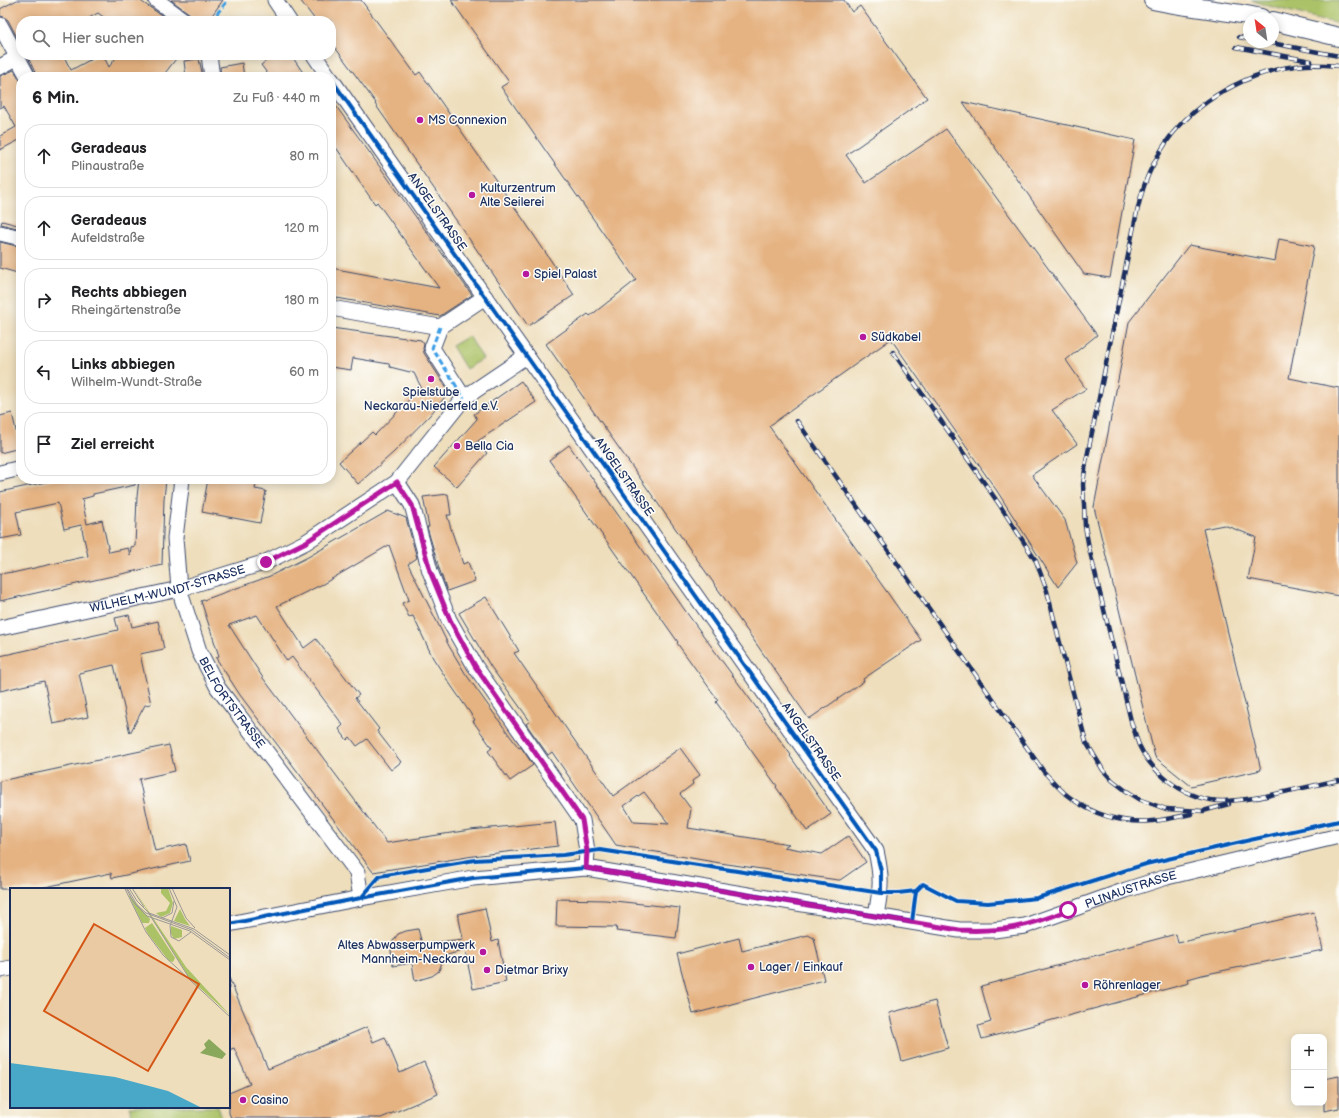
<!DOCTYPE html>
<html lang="de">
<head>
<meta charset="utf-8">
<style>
  :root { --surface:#fff; --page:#f2f2f2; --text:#202124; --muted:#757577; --line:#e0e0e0 }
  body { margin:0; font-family:"Balsamiq Sans",sans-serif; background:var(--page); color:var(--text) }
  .controls { position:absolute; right:12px; bottom:12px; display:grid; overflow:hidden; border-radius:8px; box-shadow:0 2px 10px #0003 }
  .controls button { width:36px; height:36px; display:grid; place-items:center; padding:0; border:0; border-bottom:1px solid var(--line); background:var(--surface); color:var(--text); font:20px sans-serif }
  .compass { position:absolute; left:1243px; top:12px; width:36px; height:36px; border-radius:50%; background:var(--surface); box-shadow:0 2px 10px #0003; rotate:330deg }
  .stop { position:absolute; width:12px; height:12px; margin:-9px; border:3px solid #b5179e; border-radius:50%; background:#fff }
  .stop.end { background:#b5179e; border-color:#fff; box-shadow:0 1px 4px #0008 }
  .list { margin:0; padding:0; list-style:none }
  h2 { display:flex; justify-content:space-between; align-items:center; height:52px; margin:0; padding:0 16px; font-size:17px }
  h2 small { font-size:13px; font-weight:400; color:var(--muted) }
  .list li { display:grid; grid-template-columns:26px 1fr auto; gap:12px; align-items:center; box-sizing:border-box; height:64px; margin:0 8px 8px; padding:0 8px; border:1px solid var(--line); border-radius:16px }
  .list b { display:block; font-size:15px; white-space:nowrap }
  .list p { margin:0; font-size:13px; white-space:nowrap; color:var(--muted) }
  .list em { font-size:13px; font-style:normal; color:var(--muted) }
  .icon { flex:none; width:22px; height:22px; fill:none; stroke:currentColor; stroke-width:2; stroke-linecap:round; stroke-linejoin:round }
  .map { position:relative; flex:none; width:1339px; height:1118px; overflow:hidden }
  .search { position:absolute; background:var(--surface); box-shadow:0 2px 10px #0003; left:16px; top:16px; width:320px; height:44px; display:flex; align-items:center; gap:10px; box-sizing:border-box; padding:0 14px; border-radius:16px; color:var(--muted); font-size:15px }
  .panel { position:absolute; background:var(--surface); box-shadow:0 2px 10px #0003; left:16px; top:72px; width:320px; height:412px; border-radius:16px }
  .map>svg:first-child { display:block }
</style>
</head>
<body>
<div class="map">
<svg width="1339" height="1118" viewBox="0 0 1339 1118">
  <rect width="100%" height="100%" fill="#fdfcf7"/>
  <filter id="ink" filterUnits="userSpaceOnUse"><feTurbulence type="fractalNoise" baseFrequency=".025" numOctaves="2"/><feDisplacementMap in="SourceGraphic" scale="8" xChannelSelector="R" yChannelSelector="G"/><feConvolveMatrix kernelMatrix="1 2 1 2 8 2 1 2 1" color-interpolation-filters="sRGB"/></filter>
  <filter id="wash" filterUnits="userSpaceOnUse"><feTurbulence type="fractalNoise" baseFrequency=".012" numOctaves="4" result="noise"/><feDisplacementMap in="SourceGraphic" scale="16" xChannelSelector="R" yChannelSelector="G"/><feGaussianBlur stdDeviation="0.9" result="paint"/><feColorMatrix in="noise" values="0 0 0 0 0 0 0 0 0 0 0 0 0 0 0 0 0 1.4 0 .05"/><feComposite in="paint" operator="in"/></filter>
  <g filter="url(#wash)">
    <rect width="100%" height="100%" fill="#eedebc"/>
    <!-- green -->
    <g fill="#acc267" stroke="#647862">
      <polygon points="1251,0 1339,0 1339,24 1269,6"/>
      <polygon points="469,336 483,359 466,369 452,346"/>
      <polygon points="129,1107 218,1107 222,1118 133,1118"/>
    </g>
    <g id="blocks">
      <!-- building -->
      <g fill="#e5b281" fill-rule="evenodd">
        <polygon points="17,0 139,0 170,21 109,21 98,13 84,21 21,21 21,45 8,20 4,17 0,16 0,9"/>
        <polygon points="171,0 223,0 208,21 194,21 193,17 190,14"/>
        <polygon points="300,0 361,0 416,75 420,72 525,222 574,295 528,326 479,253 375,104 376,103 331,42 331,21 316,21"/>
        <polygon points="451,0 844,0 852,12 860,6 927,98 846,155 866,183 946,129 1097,335 1066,360 1086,389 1052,410 1077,444 1032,475 1065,520 1077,563 1058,587 997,491 891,339 769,426 921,640 863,679 864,681 809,719 546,344 588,314 590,316 636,280 501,87 509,82"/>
        <polygon points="27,55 63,55 71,70 99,55 103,55 109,67 118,55 179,55 162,77 37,77"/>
        <polygon points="274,55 291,55 306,77 270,77 261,65"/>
        <polygon points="199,59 203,77 186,77 184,61"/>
        <polygon points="242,63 244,77 221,77 220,67"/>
        <polygon points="14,70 21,82 21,139 0,150 0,136 16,127 4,106 0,108 0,76"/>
        <polygon points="331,99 472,295 440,316 331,297 331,268 439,288 377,202 375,204 365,190 331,140"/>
        <polygon points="963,102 1135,140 1110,278 1084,274"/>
        <polygon points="2,221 21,226 21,229 1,224"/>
        <polygon points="1279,239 1314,246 1289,378 1339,388 1339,596 1248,579 1256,537 1224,525 1203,529 1261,770 1191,786 1155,757 1094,507 1129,322 1189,245 1275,261"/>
        <polygon points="0,242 21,247 21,274 0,268"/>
        <polygon points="331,328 421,340 424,344 423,349 424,353 449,392 430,415 394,452 358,484 339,462 372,432 375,435 421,387 414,373 390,367 389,364 353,358 351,370 331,367"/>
        <polygon points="521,381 536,402 475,443 487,453 457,487 434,467 477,419 474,414"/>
        <polygon points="12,413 20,448 0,453 0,416"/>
        <polygon points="569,445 689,616 791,755 790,756 831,814 807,831 776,787 777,786 716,702 718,700 677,643 678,642 549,460"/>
        <polygon points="59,479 135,479 135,485 93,494 93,496 82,499 87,524 102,520 109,552 128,548 130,555 131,547 135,546 137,497 139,479 166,479 164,499 162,565 0,601 0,574 12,572 12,573 88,556 81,525 64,529 58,503 16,512 21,535 0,539 0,492"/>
        <polygon points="208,479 257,479 255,489 266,491 260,523 202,512"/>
        <polygon points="448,494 451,515 447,515 452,532 463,564 468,562 475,581 447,591 439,568 427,527 429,527 423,497"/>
        <polygon points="388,511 406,518 417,558 408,564 449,646 465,673 510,736 519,748 521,747 533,765 510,781 488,751 492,748 473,721 475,720 448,681 433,658 413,616 409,617 402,603 409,600 389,545 323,584 277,606 304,648 316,639 359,695 355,698 379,729 377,731 401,762 391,770 367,739 357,746 350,737 347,740 339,729 343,725 292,657 287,661 257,615 229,625 263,678 387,843 470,830 555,822 558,846 480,855 373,872 240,695 216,658 219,656 201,601 270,576 308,557"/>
        <path d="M486,597L519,651L514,653L613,796L680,748L700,775L692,781L693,784L680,794L691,809L688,828L789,844L784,847L822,854L848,836L866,862L840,880H838L720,863L616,845L552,752L548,755L526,724L530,721L491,667L459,613ZM644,792L669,824L634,822L624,806Z"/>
        <polygon points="129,615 132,627 158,621 164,649 140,654 151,704 145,705 130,733 114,665 79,673 88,717 53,724 44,681 0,691 0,656 118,630 115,618"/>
        <polygon points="169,745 175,771 139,779 155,851 186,844 190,861 112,878 111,873 36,889 0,889 0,781"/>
        <polygon points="557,899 605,900 680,908 676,938 616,931 617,927 556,926"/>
        <polygon points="485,908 492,942 498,940 506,982 473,989 465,950 444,956 439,971 432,976 415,981 412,963 393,966 391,950 393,941 398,934 406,931 418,929 422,944 463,939 458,914"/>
        <polygon points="1314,912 1323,950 1202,975 1188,979 1189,983 982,1039 978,1026 991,1022 981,986 1176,934 1178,943"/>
        <polygon points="808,935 814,938 824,980 693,1014 677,954 739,938 742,951"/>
        <polygon points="229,978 268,1069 367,1027 373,1042 385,1037 400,1073 424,1062 438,1094 381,1118 231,1118 229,1113 229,1093 250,1084 234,1048 229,1050"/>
        <polygon points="935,1001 948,1048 902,1061 889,1013"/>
        <polygon points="1339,1076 1339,1108 1324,1111 1324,1079"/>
      </g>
    </g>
  </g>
  <g filter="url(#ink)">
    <use href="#blocks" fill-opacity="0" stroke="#3b496c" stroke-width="1"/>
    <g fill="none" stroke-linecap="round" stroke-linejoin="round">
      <defs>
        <g id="minor">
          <polyline points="156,0 185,21"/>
          <polyline points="275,0 289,21"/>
          <polyline points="0,25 28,77"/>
          <polyline points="209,55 212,77"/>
          <polyline points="314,55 329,77"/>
          <polyline points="0,67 18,57"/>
          <path d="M331,79L876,851C882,877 881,889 876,915"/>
          <polyline points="0,233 21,238"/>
          <polyline points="331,308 440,327 485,297"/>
          <polyline points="440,327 432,348 464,398"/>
          <polyline points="0,473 21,468"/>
          <path id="s1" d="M182,479L175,538L179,589L199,651L218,688L228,701L357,872L361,898"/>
          <polyline points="397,482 412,505 430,571 449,620 475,666 582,820 587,851 586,868"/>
          <path id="s2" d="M0,628L179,589L266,562L306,542L397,482L464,398L526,356"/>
          <path id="s3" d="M229,924L361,898L473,878L586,868L959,930H994L1025,926L1126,890L1167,877L1339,836"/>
          <polyline points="0,970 11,968"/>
        </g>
        <g id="tertiary">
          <path d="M1153,0C1189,8 1226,10 1261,18"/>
          <polyline points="1273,21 1339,37"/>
        </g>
      </defs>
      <!-- minor casing -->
      <use href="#minor" stroke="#3b496c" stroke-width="17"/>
      <!-- tertiary casing -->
      <use href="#tertiary" stroke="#3b496c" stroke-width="20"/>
      <!-- minor -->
      <use href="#minor" stroke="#fff" stroke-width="15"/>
      <!-- tertiary -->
      <use href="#tertiary" stroke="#fff" stroke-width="18"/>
      <defs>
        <g id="rail">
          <polyline points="1239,37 1249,39"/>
          <polyline points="1266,42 1339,56"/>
          <polyline points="1236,47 1311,61"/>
          <polyline points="893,352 999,504 1036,561 1047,591 1059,639 1086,742 1103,770 1112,780 1125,790 1141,800 1166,809 1203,811 1229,804"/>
          <path d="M797,421L1044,772C1052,780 1059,789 1068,796C1091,814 1122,824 1152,821C1165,820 1178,817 1191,814"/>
          <path d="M1261,797C1248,799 1235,801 1222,801C1188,801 1153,775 1139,745C1136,738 1135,731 1132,725L1089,548L1085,526L1083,484L1086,462L1135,221C1139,203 1143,185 1151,169C1157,157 1165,143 1173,133C1205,95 1257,68 1306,65C1316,64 1328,65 1339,66"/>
          <polyline points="1257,798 1339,780"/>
        </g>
      </defs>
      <!-- rail casing -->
      <use href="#rail" stroke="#1b2f5e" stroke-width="4.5"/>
      <!-- rail -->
      <use href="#rail" stroke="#fdfcf7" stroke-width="3" stroke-dasharray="9" stroke-linecap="butt"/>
      <!-- quiet -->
      <g stroke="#3b9de6" stroke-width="3" stroke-dasharray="6 3" stroke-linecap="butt">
        <polyline points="211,21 228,0"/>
        <polyline points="440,327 432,348 464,398"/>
      </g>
      <defs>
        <g id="cycleway">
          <polyline points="331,79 876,851 881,871 881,893"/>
          <polyline points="361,898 380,876 475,860 563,855 600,850 881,893 898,893 916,891"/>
          <polyline points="229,924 361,898 473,878 586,868 912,922 916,891 923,884 956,901 988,903 1037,898 1146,864 1250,840 1339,821"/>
        </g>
      </defs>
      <!-- cycleway casing -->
      <use href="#cycleway" stroke="#fdfcf7" stroke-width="6"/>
      <!-- cycleway -->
      <use href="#cycleway" stroke="#0057b8" stroke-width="4"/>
    </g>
  </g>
  <g fill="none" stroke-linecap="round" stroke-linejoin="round" filter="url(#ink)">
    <!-- route -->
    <path stroke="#b5179e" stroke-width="5" d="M266,562L306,542L397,482L412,505L430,571L450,620L475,666L582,820L587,851L586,868L959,930C1003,932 1028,927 1068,910"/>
  </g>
  <!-- markers -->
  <g fill="#b5179e" stroke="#fdfcf7" stroke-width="1.5">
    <circle cx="420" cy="120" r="4"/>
    <circle cx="472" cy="195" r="4"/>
    <circle cx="526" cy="274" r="4"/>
    <circle cx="863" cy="337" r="4"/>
    <circle cx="431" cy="379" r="4"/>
    <circle cx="457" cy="446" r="4"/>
    <circle cx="483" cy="952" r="4"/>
    <circle cx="751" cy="967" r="4"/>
    <circle cx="487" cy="970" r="4"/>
    <circle cx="1085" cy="985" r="4"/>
    <circle cx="243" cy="1100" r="4"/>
  </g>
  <g text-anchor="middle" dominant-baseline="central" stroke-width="3" stroke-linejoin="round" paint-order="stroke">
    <!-- poi labels -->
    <g font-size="12" fill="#1b2f5e" stroke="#fdfcf7" text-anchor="start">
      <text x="428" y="120">MS Connexion</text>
      <text x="480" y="188">Kulturzentrum<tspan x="480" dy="14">Alte Seilerei</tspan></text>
      <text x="534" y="274">Spiel Palast</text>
      <text x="871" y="337">Südkabel</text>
      <text x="431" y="392" text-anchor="middle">Spielstube<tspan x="431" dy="14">Neckarau-Niederfeld e.V.</tspan></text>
      <text x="465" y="446">Bella Cia</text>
      <text x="475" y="945" text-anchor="end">Altes Abwasserpumpwerk<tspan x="475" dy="14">Mannheim-Neckarau</tspan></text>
      <text x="759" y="967">Lager / Einkauf</text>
      <text x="495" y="970">Dietmar Brixy</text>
      <text x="1093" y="985">Röhrenlager</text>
      <text x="251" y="1100">Casino</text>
    </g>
    <!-- street labels -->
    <g font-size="12" fill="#1b2f5e" stroke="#fdfcf7">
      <text transform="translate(437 212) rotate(55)">ANGELSTRASSE</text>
      <text transform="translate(624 477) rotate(55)">ANGELSTRASSE</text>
      <text stroke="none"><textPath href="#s2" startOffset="172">WILHELM-WUNDT-STRASSE</textPath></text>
      <text stroke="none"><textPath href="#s1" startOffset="237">BELFORTSTRASSE</textPath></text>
      <text transform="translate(811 742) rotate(55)">ANGELSTRASSE</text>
      <text stroke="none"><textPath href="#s3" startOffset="918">PLINAUSTRASSE</textPath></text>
    </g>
  </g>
  <!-- overview -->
  <g transform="translate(10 888)">
    <rect width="220" height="220" fill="#eedebc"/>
    <path d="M123,0L176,79L220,127L180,91ZM151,0H158L163,15L160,25L151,29L146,25L156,23L160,15L151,5ZM118,6L140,31L139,35H132ZM170,21L175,31L180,38L164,33ZM142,35L165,70L163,74L159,73L138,46L135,40ZM161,38L172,42V49L164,51L161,46Z" fill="#acc267"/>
    <path d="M199,151L216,166L212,171L190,165L196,160L194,156Z" fill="#89a85c"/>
    <path d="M0,175L105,189L158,203L192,220H0Z" fill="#49a8c8"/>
    <path fill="none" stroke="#9a9896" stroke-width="1" d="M116,0L124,15L137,28L180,43L220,72M117,0L127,17L136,25L182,42L220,70M119,0L127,13L139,25L184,41L220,67M122,0L134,19M159,0L167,19L160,38L161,49L169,53L181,44M162,0L176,30L185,40M115,1L136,44L153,67L220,129M138,24L179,90M152,30L162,25L164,13"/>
    <path fill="#d45514" fill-opacity="0.15" stroke="#d45514" stroke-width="2" d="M84,36L189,96L138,183L34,123Z"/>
    <rect width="220" height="220" fill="none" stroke="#1b2f5e" stroke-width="2"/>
  </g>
</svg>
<div class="controls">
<button>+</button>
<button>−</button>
</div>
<svg class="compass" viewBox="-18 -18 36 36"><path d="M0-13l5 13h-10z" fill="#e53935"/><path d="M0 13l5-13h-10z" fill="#757577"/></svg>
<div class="stop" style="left:1068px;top:910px"></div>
<div class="stop end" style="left:266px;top:562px"></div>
<div class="search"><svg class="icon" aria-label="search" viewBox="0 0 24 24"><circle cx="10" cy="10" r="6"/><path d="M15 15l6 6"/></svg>Hier suchen</div>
<section class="panel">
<h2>6 Min.<small>Zu Fuß · 440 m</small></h2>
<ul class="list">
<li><svg class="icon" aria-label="ahead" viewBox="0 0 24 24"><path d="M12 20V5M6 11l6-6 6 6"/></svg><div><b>Geradeaus</b><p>Plinaustraße</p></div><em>80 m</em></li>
<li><svg class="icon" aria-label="ahead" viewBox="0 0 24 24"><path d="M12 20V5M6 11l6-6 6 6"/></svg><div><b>Geradeaus</b><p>Aufeldstraße</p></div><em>120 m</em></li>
<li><svg class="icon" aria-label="right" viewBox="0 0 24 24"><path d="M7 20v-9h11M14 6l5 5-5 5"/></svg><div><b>Rechts abbiegen</b><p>Rheingärtenstraße</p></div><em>180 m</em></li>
<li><svg class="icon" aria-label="left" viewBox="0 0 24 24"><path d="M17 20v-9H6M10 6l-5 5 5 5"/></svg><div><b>Links abbiegen</b><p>Wilhelm-Wundt-Straße</p></div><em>60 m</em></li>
<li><svg class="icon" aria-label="arrive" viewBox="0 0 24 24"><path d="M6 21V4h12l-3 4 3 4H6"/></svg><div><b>Ziel erreicht</b></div></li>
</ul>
</section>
</div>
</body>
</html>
